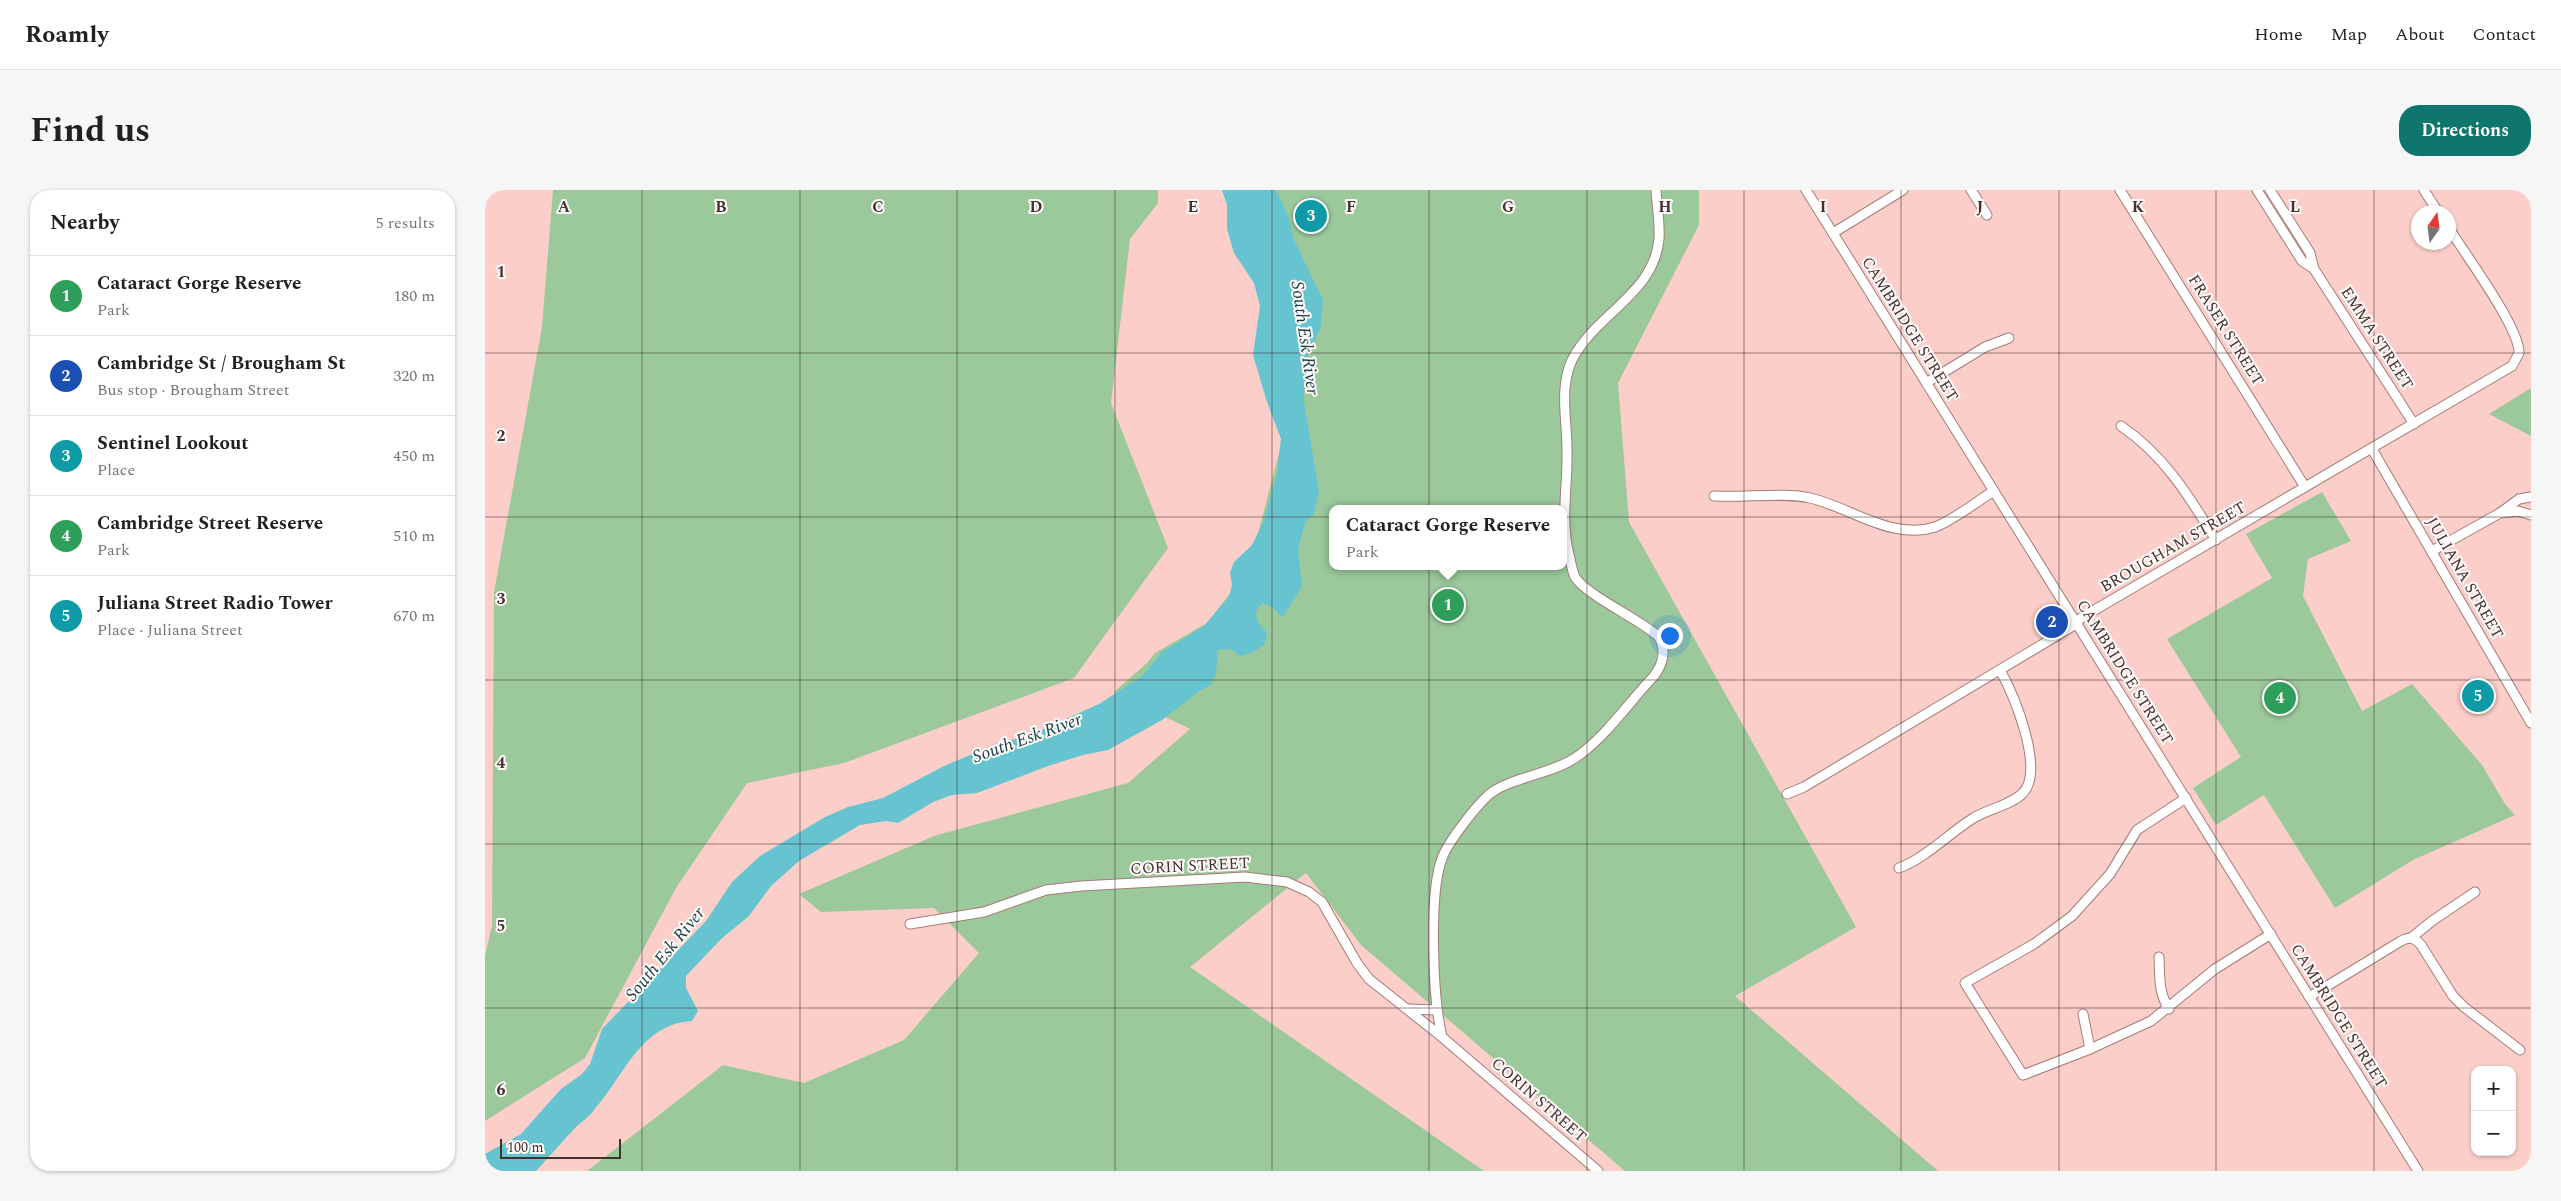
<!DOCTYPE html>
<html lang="en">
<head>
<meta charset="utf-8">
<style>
  :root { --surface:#fff; --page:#f6f6f6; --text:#202124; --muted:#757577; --line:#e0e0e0; --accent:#0f766e }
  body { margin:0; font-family:Spectral,serif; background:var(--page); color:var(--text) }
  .controls { position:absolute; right:15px; bottom:15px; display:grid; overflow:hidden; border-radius:10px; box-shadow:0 1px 4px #0004 }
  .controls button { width:45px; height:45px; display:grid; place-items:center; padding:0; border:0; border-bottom:1px solid var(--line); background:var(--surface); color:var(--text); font:25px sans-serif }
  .compass { position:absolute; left:1926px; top:15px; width:45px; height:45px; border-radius:50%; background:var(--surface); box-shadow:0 1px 4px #0004; rotate:14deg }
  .scale { position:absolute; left:15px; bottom:12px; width:121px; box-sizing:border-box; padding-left:5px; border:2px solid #43312f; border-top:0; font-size:14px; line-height:18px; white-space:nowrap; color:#43312f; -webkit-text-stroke:4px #fffaf9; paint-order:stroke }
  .you { position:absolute; left:1184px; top:445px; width:18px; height:18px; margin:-12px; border:4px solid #fff; border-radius:50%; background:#1a73e8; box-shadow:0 0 0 8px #1a73e833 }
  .badge { display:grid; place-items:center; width:32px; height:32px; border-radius:50%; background:var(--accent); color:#fff; font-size:16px; font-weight:700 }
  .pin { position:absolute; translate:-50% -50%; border:2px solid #fff; box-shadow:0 1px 5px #0006 }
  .popup { position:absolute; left:844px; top:315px; width:238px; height:65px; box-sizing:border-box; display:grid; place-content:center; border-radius:10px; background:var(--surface); filter:drop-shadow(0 1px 4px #0005); font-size:16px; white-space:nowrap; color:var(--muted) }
  .popup b { font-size:19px; color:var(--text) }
  .popup::after { content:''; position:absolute; left:50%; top:100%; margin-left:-10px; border:10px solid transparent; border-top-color:var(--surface) }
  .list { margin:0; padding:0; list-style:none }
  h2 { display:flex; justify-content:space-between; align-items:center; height:65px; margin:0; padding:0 20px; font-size:21px }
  h2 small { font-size:16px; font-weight:400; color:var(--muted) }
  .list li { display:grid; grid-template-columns:32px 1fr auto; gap:15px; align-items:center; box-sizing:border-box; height:80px; padding:0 20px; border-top:1px solid var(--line) }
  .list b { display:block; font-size:19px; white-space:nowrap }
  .list p { margin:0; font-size:16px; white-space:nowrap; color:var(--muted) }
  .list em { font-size:16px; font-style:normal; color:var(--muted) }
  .map { position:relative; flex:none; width:2046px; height:981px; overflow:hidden; border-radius:20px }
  header { display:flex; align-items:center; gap:30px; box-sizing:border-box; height:70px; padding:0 25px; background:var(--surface); border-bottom:1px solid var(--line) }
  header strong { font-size:24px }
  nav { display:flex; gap:28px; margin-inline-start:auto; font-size:18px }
  .intro { display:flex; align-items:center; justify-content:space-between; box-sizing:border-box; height:120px; padding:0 30px }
  h1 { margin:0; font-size:35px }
  .button { padding:12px 22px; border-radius:20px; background:var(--accent); color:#fff; font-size:18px; font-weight:700 }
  main { display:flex; gap:30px; padding:0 30px }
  aside { flex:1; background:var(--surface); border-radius:20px; box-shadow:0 1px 4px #0004 }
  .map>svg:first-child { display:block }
</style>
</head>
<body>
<header>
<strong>Roamly</strong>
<nav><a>Home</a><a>Map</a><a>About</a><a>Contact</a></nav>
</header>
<div class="intro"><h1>Find us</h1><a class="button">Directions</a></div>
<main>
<aside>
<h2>Nearby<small>5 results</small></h2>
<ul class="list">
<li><span class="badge" style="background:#2e9e5b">1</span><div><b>Cataract Gorge Reserve</b><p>Park</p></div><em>180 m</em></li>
<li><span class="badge" style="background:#1a4fb4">2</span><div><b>Cambridge St / Brougham St</b><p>Bus stop · Brougham Street</p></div><em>320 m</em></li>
<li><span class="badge" style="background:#0f9aa8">3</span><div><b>Sentinel Lookout</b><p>Place</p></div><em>450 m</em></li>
<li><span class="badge" style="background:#2e9e5b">4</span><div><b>Cambridge Street Reserve</b><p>Park</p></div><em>510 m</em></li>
<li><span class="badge" style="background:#0f9aa8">5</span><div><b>Juliana Street Radio Tower</b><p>Place · Juliana Street</p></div><em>670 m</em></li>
</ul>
</aside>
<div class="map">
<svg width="2046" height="981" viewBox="0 0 2046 981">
  <rect width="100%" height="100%" fill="#fbcec9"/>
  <!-- green -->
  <g fill="#9bc99c" fill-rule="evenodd">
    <polygon points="68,0 673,0 673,13 645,49 626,213 683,358 589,488 359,573 262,593 191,698 100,868 0,931 0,766 7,736 9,402 57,137"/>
    <path d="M754,0H1214V35L1133,193L1144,332L1371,737L1250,806L1453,981H1140L876,755L821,683L705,777L999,981H102L238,875L319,893L419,850L494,763L449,718L336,722L314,704L449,646L643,593L705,539L629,502L662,473L670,463L722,433L749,398L770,355L816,179ZM848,319H1078V376H848Z"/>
    <polygon points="2046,198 2046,246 2004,224"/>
    <polygon points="1837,302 1866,351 1823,369 1818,406 1877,521 1927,494 1997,575 2020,614 2030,625 1928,670 1850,718 1779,605 1731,635 1708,598 1756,567 1682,449 1787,388 1761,344"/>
  </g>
  <!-- water -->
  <path fill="#65c4cf" d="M737,0H791L803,26L809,50L838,110L836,136L821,170L819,181V211L834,301L829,324L820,333L813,359L817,397L797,428L789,418L778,413L770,422L774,434L782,443L779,455L768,462L755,466L746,459L733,460L731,484L726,495L714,501L677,530L623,560L598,565L563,576L492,603L467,605L448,612L413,633L401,631L375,635L314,671L286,696L264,726L236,749L201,786V798L213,821L207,831C155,834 139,887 109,920C104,927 96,932 90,938C77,952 64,967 51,981H0V964L36,944L76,899L97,884L105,874L117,839L221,731L247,692L275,666L340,627L363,617L398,608L459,576L516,552L541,547L614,514L657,486L677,462L719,436L744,407L747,395L745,383L749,372L767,355L779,331L792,284L796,249L782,212L768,165L775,116L769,93L749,63L742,39V15Z"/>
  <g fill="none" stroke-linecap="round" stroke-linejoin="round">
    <defs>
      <g id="street">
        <polyline points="1321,0 1933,981"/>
        <polyline points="1486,0 1502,25"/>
        <polyline points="1635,0 1820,297"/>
        <polyline points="1772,0 1817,71 1829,79"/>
        <polyline points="1785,0 1825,63 1829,79 1929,234"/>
        <polyline points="1939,0 1953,22"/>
        <polyline points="1348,43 1418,0"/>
        <polyline points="1441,193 1500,157 1524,148"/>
        <path d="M1636,236C1679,265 1704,306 1731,350"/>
        <polyline points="1887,259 2046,533"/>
        <path d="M1229,306C1258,308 1300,302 1325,308C1365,317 1407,351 1450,337C1469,330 1492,311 1509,301"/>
        <polyline points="2015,323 2033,321 2046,325"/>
        <polyline points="1947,361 2015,323 2034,309 2046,307"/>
        <path d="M1302,604L1319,597L1588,436L1596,428L2027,176L2034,163C2035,138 1979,63 1964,38"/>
        <polyline points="1701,608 1652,640 1625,684 1587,726 1549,754 1480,793 1538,885 1605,859 1666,831 1730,779 1786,744"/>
        <path d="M1414,678C1442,667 1462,645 1487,629C1502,619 1525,616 1538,603C1560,579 1529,505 1515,480"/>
        <polyline points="425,734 499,722 561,700 596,696 760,687 802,692 824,702 837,712 872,773 884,789 957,847 1113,981"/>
        <polyline points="1926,748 1947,731 1990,702"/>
        <path d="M1674,767C1675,786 1673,802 1684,819"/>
        <path d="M1824,807L1916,751C1925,746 1930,748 1936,755L1968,806L1979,817L2035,860"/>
        <polyline points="922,819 952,820"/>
        <polyline points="1598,824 1605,859"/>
        <path d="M957,847C948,809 943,701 958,666C964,651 993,613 1006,603C1028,587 1066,584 1090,568C1120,548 1144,512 1169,486C1178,474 1182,459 1173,446C1154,429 1101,405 1090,387C1087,381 1086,372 1084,365C1075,327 1083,297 1082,260C1082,230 1074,198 1087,170C1110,124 1169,104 1174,49C1175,33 1172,16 1171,0"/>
      </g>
    </defs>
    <!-- street casing -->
    <use href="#street" stroke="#a57c78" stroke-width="11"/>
    <!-- street -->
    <use href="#street" stroke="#fff" stroke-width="9"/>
  </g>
  <!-- grid -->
  <path fill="none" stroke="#43312f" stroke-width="1" stroke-opacity="0.55" d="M157,0V981M315,0V981M472,0V981M630,0V981M787,0V981M944,0V981M1102,0V981M1259,0V981M1416,0V981M1574,0V981M1731,0V981M1889,0V981M0,163H2046M0,327H2046M0,490H2046M0,654H2046M0,818H2046"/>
  <g text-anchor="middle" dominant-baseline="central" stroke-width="4" stroke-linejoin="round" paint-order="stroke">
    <!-- street labels -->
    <g font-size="16" fill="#43312f" stroke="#fffaf9">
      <text transform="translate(1425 139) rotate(58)">CAMBRIDGE STREET</text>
      <text transform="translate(1741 140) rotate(58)">FRASER STREET</text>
      <text transform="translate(1892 148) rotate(57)">EMMA STREET</text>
      <text transform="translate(1688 357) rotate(-30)">BROUGHAM STREET</text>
      <text transform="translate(1980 388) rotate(60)">JULIANA STREET</text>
      <text transform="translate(1640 482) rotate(58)">CAMBRIDGE STREET</text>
      <text transform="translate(705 676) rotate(-3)">CORIN STREET</text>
      <text transform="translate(1854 826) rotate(58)">CAMBRIDGE STREET</text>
      <text transform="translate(1054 910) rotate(41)">CORIN STREET</text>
    </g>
    <!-- water labels -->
    <g font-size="18" font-style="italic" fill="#154247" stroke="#fffaf9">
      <text transform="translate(820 148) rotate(82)">South Esk River</text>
      <text transform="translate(542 548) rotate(-20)">South Esk River</text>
      <text transform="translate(180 764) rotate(-51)">South Esk River</text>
    </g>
  </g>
  <g font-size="16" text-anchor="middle" font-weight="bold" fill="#43312f" stroke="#fffaf9" stroke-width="4" stroke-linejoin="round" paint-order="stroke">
    <text x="79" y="22">A</text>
    <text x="236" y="22">B</text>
    <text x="393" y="22">C</text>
    <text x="551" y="22">D</text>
    <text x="708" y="22">E</text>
    <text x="866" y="22">F</text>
    <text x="1023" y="22">G</text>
    <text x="1180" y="22">H</text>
    <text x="1338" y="22">I</text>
    <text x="1495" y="22">J</text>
    <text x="1653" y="22">K</text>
    <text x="1810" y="22">L</text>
    <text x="16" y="87">1</text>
    <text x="16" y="251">2</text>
    <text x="16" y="414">3</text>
    <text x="16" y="578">4</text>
    <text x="16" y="741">5</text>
    <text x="16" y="905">6</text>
  </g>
</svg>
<div class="controls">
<button>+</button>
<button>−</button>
</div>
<svg class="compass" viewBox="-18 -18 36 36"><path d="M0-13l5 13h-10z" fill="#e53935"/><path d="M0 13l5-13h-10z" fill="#757577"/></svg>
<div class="scale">100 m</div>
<div class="you"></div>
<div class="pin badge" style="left:963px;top:415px;background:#2e9e5b">1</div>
<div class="popup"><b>Cataract Gorge Reserve</b>Park</div>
<div class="pin badge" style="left:1567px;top:432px;background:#1a4fb4">2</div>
<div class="pin badge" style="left:826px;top:26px;background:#0f9aa8">3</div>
<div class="pin badge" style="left:1795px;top:508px;background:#2e9e5b">4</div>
<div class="pin badge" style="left:1993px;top:506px;background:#0f9aa8">5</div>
</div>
</main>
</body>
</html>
